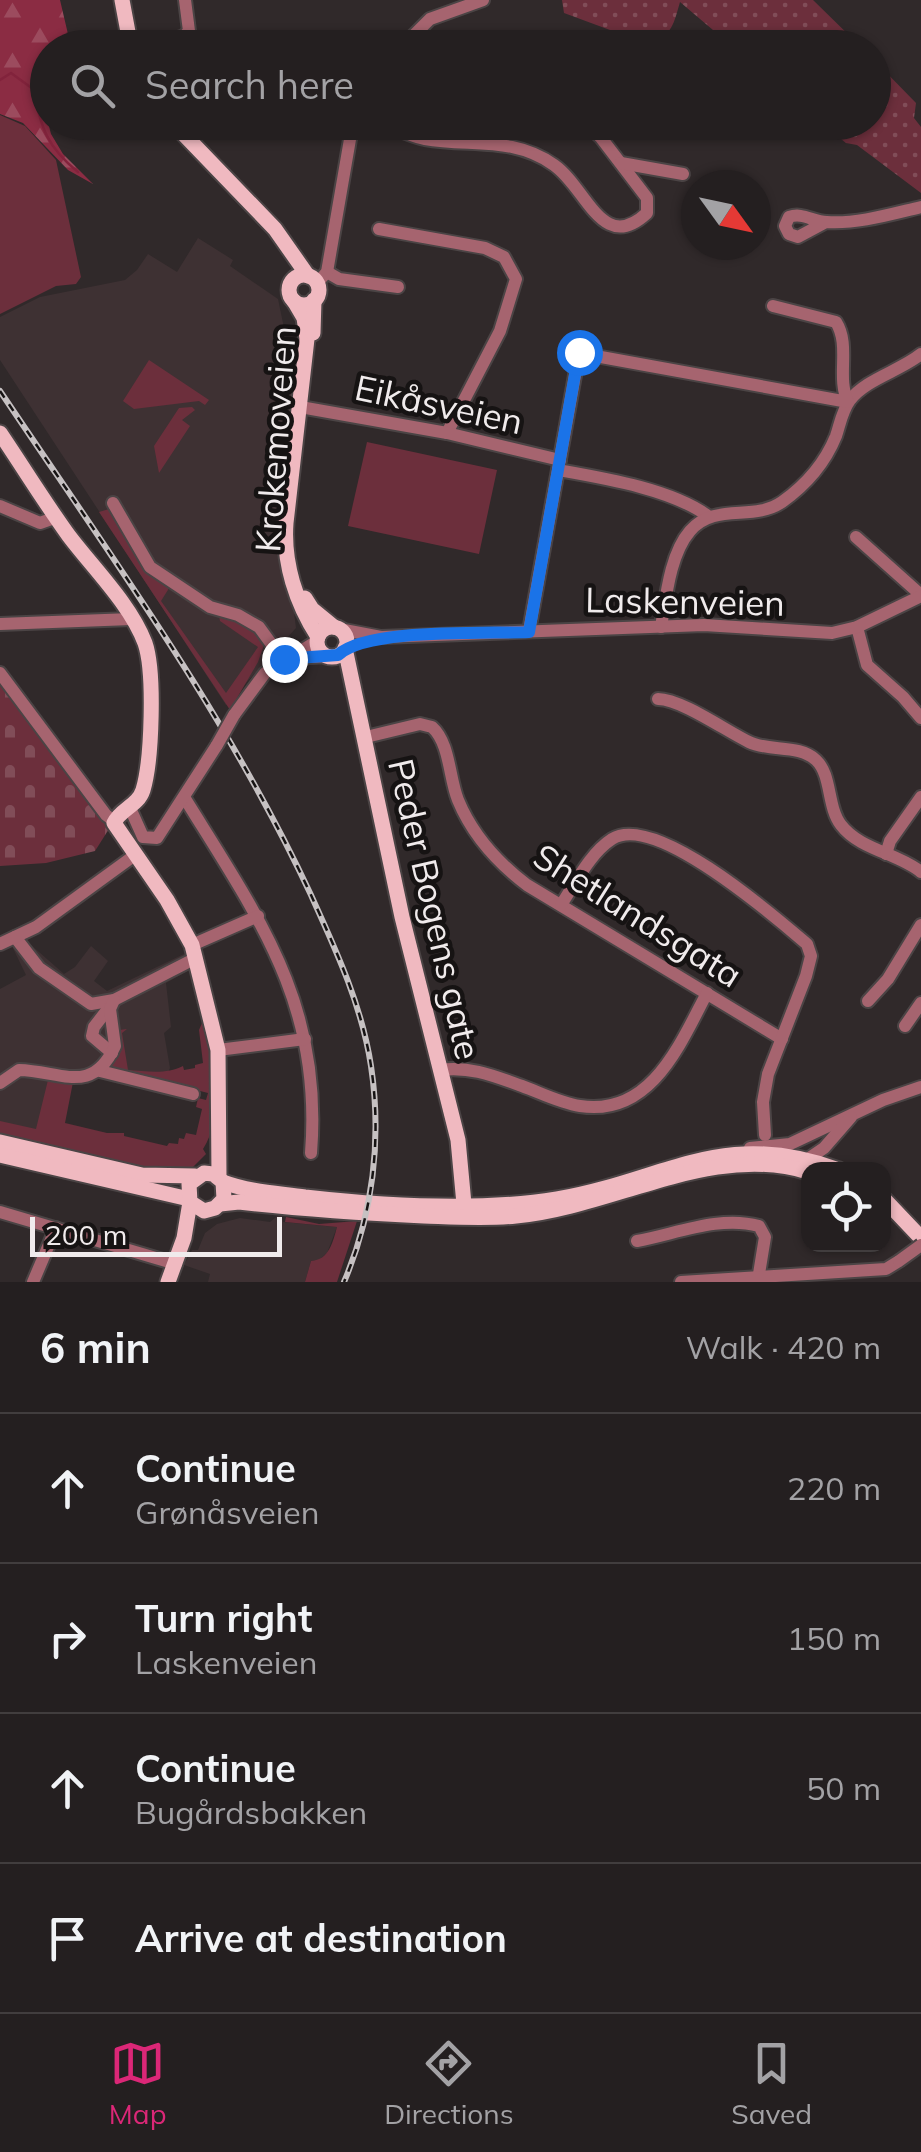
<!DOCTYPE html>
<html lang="en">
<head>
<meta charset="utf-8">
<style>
  :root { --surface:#241f20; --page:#302c2d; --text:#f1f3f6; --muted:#a3a2a5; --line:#413d3e; --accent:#db2777 }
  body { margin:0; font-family:Mulish,sans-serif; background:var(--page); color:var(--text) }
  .controls { position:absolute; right:30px; bottom:30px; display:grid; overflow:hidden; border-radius:20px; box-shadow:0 2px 8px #0004 }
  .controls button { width:90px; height:90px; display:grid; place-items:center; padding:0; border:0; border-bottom:2px solid var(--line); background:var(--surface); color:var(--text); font:50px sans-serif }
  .compass { position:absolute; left:681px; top:170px; width:90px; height:90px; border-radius:50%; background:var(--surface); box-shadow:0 2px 8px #0004; rotate:123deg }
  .scale { position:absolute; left:30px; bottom:25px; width:252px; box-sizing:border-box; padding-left:10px; border:5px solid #f0ebec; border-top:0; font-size:28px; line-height:35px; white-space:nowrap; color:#f0ebec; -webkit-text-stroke:8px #161313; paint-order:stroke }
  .stop { position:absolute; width:30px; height:30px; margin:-22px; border:8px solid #1a73e8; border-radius:50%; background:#fff }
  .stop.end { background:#1a73e8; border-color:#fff; box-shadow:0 2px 10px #0008 }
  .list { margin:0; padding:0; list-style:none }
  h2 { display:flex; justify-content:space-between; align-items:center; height:130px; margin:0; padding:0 40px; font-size:42px }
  h2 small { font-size:32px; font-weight:400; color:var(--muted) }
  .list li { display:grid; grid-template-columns:65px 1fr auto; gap:30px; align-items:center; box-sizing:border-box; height:150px; padding:0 40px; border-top:2px solid var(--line) }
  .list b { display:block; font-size:38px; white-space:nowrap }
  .list p { margin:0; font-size:32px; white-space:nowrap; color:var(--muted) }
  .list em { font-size:32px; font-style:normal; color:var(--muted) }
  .icon { flex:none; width:55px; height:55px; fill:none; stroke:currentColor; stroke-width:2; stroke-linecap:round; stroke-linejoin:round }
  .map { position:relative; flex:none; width:921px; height:1282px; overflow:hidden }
  .search { position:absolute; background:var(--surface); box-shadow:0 2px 8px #0004; left:30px; right:30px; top:30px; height:110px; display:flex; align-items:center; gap:25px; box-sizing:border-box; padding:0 35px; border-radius:55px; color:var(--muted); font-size:38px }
  .sheet { height:730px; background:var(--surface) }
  nav { display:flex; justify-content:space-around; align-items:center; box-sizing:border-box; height:140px; border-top:2px solid var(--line); background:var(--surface); font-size:28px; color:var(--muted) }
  nav a { display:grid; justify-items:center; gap:5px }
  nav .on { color:var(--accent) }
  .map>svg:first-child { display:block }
</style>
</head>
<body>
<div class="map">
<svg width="921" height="1282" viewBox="0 0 921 1282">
  <defs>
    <pattern id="forest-firs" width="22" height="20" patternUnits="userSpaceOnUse" patternTransform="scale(2.5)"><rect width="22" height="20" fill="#8b2c43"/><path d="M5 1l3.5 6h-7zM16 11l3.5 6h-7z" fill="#9c4b5e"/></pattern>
    <pattern id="cemetery-stones" width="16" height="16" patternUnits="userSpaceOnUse" patternTransform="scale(2.5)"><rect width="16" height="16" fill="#6c2f3c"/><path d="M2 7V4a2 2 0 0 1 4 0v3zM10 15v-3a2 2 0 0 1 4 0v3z" fill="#814d58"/></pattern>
    <pattern id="park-dots" width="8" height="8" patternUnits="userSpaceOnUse" patternTransform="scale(2.5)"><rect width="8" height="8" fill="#6c2f3c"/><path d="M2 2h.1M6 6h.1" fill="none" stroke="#814d58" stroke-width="1.8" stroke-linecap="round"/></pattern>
  </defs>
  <rect width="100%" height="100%" fill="#30292a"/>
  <!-- built -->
  <g fill="#3e3133">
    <polygon points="198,238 233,260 230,266 278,299 300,405 286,549 296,628 226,705 0,360 0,317 40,297 125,280 137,270 148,254 177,272"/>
    <polygon points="23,938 64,974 75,967 91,946 108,961 94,981 107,991 186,953 193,968 166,983 171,1027 164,1033 170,1068 164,1083 115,1073 62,1076 35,1134 0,1125 0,989 26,975 11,944"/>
    <polygon points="281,1213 283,1222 337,1227 327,1253 319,1260 311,1261 305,1282 208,1282 210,1274 184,1265 192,1250 198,1250 205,1233 217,1224 240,1218 270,1222"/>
  </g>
  <!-- green -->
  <g fill="#6c2f3c">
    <polygon points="0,115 25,126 56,160 81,277 76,284 56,286 0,314"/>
    <polygon points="149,360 209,400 205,405 199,401 134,409 123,401"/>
    <polygon points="192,407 195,410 182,420 190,426 159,473 154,446 179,408"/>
    <polygon points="367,442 497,470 479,554 348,526"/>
    <polygon points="109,509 171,585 161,601 226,693 258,647 220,621 219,616 222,614 253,628 265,642 258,662 230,710 99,512"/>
    <path d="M202,1023L207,1024C212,1058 224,1119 203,1149L206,1154L190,1170L171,1174L0,1138V1121L36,1129L48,1080L57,1083L60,1080L73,1082L65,1123L107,1133H124V1136L167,1146L169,1143L178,1144L179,1138L184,1139L186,1133L196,1135L202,1109L196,1107L198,1098L206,1100L208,1093L110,1068L119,1030L127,1029L122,1033L128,1070C146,1071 166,1075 183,1066L184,1070L195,1068V1065L203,1063L199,1030Z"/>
    <path d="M286,1217L319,1224L357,1221L337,1282H305L311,1261C329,1260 333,1242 337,1227L285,1222Z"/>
  </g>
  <!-- forest -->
  <polygon fill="url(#forest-firs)" points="0,0 60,0 71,47 48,48 47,88 43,103 51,134 63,154 93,184 68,170 23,123 0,114"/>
  <!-- cemetery -->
  <polygon fill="url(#cemetery-stones)" points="0,672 114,821 95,851 46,863 0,866"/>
  <!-- park -->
  <g fill="url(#park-dots)">
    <path d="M562,0H813L861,47H733L680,2C675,19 673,33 656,42L610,30L564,13Z"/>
    <polygon points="874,60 916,103 914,118 921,127 921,193 857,145 846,143 821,123 874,122"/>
  </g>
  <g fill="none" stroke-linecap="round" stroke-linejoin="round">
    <!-- stream -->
    <path stroke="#82233c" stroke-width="2.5" d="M0,80L11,73L33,89C41,128 47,147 78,172"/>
    <defs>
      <g id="minor">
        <polyline points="163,43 184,36 189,31 185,0"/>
        <polyline points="401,48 430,19 483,0"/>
        <path d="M381,122C396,129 410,136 425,139C471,147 513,136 554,165C587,188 602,255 647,213V198L589,122"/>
        <polyline points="598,135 636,122"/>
        <polyline points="621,163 683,174"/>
        <path d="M826,222L798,237L789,234L785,226L789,217C803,212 813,222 827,222C858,224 891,214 921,207"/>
        <polyline points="379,229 485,248 504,257 516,279 500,331 447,433"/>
        <polyline points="327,272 339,279 398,287"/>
        <polyline points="317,283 327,272 353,122"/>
        <polyline points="306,408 447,433 560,460"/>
        <path d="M558,470C603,478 671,489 708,516"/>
        <polyline points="113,503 150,567 210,607 238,615 259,627 283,660"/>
        <polyline points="0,506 40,523 57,517"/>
        <polyline points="856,537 921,595"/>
        <polyline points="0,624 131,619"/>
        <path d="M661,627C666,597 670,554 690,531C715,502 753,522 782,502C806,485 825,463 836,436C840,424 842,411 850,400C866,379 900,371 921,354"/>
        <polyline points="857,627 867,665 903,697 921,718"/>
        <polyline points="339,629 381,637 704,625 832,633 857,627 921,596"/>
        <path d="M529,631L579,353L848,402C836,377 851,346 836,322L773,306"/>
        <polyline points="292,658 328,656"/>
        <polyline points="0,673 106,815 114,821"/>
        <path d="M658,699C681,699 726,731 749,742C769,752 799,744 816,760C832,775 827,807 841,825C860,850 898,853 921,872"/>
        <polyline points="234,715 265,673 317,641"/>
        <path d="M366,737L420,724L432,727C450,743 449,778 458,800C472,834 498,863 527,885L782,1039"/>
        <path d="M184,797C258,917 323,1004 311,1153"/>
        <polyline points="130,808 143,837 157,838 217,745"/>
        <polyline points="886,854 890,841 921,797"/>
        <path d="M561,905C575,884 590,853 612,839C655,812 774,916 807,944L811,956L806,976L768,1074L763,1102L765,1135"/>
        <polyline points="15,937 39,968 91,1004 114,1000 196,958"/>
        <polyline points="0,944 36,927 135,855"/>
        <polyline points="192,945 258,916"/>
        <polyline points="868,1001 888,979 921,925"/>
        <polyline points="111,1005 94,1027 92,1036 112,1053"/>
        <polyline points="905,1026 921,1003"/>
        <polyline points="218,1050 305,1039"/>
        <path d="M440,1070C471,1066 494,1076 522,1086C541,1093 560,1103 580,1106C651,1117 680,1044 707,993"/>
        <polyline points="100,1071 193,1094"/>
        <path d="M0,1083L19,1070C61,1071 92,1096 115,1046L110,1009L114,1000"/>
        <polyline points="750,1148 790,1144 883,1100 921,1087"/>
        <polyline points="805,1161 824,1148 851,1117"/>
        <polyline points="0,1212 176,1264"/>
        <path d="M637,1241C676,1234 719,1215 759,1226L765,1237L758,1280"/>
        <polyline points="33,1282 56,1228"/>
        <polyline points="681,1282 886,1269 899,1261"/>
      </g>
      <g id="major">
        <polyline points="122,0 131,48"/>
        <polyline points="172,122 275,229 308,276"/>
        <circle cx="304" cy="290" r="15"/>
        <path d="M294,301L304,318L307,339L286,523C283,563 296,603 318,637"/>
        <polyline points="313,333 314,300"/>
        <path d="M0,433C23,467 45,503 69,536C94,569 130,604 145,643C155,672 152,760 143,790C138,806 120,809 114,823L167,900L192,945L218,1050L219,1177"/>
        <polyline points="305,598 312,609 334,627"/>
        <circle cx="332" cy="642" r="15"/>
        <polyline points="345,648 402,917 458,1140 464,1204 468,1213"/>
        <polyline points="0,1142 142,1175 195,1176"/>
        <polyline points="0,1155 189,1199"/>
        <path d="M223,1182C250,1192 277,1193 305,1197C385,1206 477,1212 557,1199C667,1180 722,1127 839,1170"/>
        <polyline points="884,1199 921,1238"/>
        <path d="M220,1204L239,1202C301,1209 362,1213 424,1216C454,1217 486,1219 516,1216C613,1207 713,1142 808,1172"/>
        <polyline points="168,1282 184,1238 190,1202 189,1184 204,1173 213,1174 223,1182 224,1199 215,1208 204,1211 190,1202"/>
      </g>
    </defs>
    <!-- minor casing -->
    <use href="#minor" stroke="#4b4445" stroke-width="16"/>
    <!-- major casing -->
    <use href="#major" stroke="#4b4445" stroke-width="19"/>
    <!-- minor -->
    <use href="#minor" stroke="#a6646f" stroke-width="12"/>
    <!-- major -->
    <use href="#major" stroke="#f0b9c0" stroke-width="15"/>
    <defs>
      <path id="rail" d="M0,391C110,555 227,715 311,895C336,950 362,1006 371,1066C382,1139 373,1214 344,1282"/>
    </defs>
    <!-- rail casing -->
    <use href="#rail" stroke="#c6c1c2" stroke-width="6"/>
    <!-- rail -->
    <use href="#rail" stroke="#161313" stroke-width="2.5" stroke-dasharray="8" stroke-linecap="butt"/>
    <defs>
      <g id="minor-bridge">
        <polyline points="217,745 234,715"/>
        <polyline points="899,1261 921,1245"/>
      </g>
    </defs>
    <!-- minor-bridge casing -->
    <use href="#minor-bridge" stroke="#4b4445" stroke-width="16" stroke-linecap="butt"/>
    <!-- minor-bridge -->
    <use href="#minor-bridge" stroke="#a6646f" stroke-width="12"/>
  </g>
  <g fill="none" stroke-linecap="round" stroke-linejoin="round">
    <!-- route -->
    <path stroke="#1a73e8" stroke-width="12" d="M284,659L338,655C367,628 485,634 529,632L579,352"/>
  </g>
  <g text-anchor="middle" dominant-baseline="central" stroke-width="9" stroke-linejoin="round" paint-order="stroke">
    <!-- street labels -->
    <g font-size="35" fill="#f0ebec" stroke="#161313">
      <text transform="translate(439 404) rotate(12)">Eikåsveien</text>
      <text transform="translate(275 439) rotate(-86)">Krokemoveien</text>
      <text transform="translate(685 601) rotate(1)">Laskenveien</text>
      <text transform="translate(435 909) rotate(77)">Peder Bogens gate</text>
      <text transform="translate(638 915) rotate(32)">Shetlandsgata</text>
    </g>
  </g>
</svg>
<div class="controls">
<button><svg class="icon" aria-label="locate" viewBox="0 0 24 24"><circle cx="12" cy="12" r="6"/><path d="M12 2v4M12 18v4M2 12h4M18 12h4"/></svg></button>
</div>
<svg class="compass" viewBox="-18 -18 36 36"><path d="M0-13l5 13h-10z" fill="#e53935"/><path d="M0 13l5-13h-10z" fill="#a3a2a5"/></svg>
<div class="scale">200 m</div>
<div class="stop" style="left:579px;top:352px"></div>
<div class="stop end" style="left:284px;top:659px"></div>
<div class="search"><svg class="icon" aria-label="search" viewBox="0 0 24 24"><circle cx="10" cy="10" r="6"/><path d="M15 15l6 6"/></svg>Search here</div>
</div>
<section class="sheet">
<h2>6 min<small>Walk · 420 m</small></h2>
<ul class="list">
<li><svg class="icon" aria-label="ahead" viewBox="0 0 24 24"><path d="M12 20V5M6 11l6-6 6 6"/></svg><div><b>Continue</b><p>Grønåsveien</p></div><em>220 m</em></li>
<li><svg class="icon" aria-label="right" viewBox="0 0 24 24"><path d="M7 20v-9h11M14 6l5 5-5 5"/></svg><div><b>Turn right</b><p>Laskenveien</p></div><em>150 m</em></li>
<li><svg class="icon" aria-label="ahead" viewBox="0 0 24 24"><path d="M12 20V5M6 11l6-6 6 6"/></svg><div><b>Continue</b><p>Bugårdsbakken</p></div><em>50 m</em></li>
<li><svg class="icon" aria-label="arrive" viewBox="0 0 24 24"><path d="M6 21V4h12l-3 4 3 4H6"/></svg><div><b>Arrive at destination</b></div></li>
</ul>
</section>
<nav>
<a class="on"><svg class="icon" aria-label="map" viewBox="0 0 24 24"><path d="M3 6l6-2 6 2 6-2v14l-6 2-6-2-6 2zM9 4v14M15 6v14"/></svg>Map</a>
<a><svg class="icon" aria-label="directions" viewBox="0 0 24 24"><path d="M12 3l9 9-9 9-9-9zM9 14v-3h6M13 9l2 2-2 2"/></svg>Directions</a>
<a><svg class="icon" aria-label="saved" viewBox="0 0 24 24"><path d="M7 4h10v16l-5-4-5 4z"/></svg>Saved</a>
</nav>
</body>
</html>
